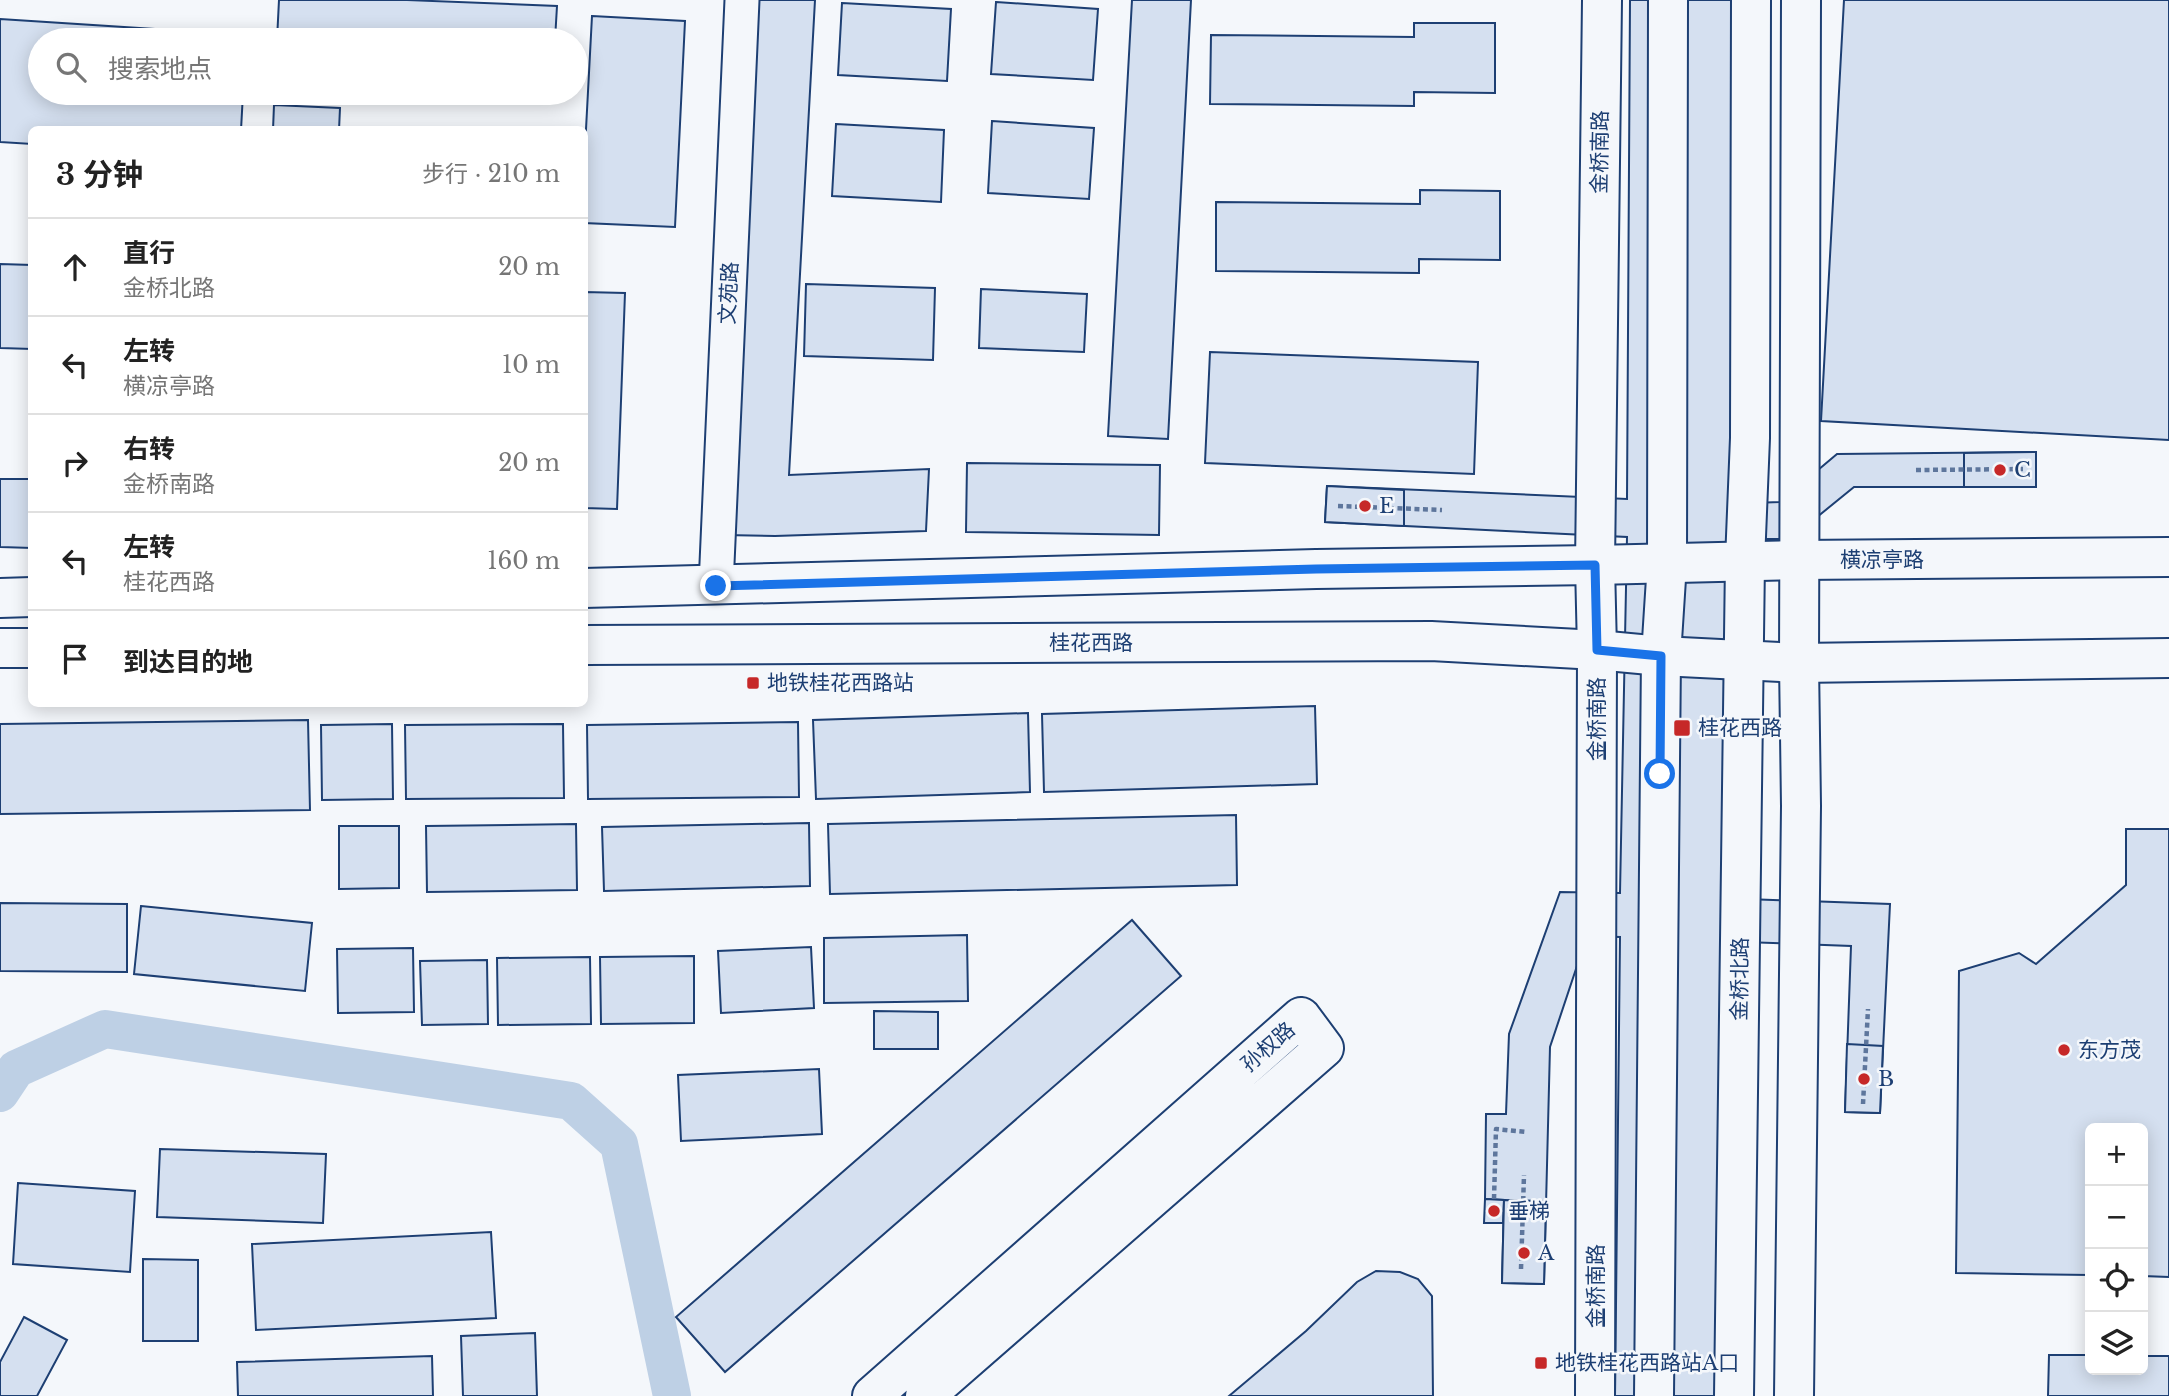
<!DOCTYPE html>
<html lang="zh">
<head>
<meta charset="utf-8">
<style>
  :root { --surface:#fff; --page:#f6f6f6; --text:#222; --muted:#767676; --line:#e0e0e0 }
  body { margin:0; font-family:"Libre Baskerville","Noto Sans SC",serif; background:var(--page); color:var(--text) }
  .controls { position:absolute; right:21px; bottom:21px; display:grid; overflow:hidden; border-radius:10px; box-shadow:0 4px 18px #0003 }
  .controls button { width:63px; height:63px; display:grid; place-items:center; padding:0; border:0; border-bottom:2px solid var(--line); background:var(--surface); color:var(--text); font:35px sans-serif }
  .stop { position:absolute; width:21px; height:21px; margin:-16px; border:5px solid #1a73e8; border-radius:50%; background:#fff }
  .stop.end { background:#1a73e8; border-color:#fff; box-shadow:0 2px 7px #0008 }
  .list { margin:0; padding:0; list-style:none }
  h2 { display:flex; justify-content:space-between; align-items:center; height:91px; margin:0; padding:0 28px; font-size:30px }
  h2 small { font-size:23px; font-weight:400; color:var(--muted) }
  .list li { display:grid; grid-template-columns:46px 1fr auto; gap:21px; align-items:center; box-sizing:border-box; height:98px; padding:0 28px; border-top:2px solid var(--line) }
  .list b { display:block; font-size:26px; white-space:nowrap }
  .list p { margin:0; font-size:23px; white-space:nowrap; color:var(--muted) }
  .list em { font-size:23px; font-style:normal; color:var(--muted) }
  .icon { flex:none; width:38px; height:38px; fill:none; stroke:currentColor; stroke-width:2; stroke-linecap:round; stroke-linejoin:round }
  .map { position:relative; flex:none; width:2169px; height:1396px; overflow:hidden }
  .search { position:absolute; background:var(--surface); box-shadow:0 4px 18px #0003; left:28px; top:28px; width:560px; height:77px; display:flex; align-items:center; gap:18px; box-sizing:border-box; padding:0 24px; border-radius:38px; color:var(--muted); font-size:26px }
  .panel { position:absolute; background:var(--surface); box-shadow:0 4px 18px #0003; left:28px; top:126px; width:560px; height:581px; border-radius:10px }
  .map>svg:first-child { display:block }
</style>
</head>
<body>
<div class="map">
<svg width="2169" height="1396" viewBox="0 0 2169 1396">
  <rect width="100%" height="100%" fill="#f4f7fb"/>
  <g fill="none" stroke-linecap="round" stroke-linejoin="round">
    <!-- canal -->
    <polyline stroke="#bed0e5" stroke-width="38" points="0,1093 16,1069 105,1029 571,1101 619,1144 672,1396"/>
  </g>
  <!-- building -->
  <g fill="#d5e0f0" stroke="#1d3f73" stroke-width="2">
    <polygon points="279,0 407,0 557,6 555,40 277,40"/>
    <polygon points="755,0 815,0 789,475 929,469 926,531 775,536 724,535"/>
    <polygon points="1132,0 1191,0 1168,439 1108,436"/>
    <polygon points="1630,0 1753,0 1752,503 1780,502 1837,454 2036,452 2036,487 1854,487 1790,539 1752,539 1746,899 1890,904 1880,1113 1845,1112 1851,946 1745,942 1738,1396 1615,1396 1620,937 1587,936 1550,1047 1544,1284 1502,1283 1504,1200 1485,1199 1486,1114 1506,1114 1509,1034 1560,892 1620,893 1627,537 1325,522 1327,486 1627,499"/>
    <polygon points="1844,0 2169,0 2169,440 1821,421"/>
    <polygon points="996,2 1098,9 1093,80 991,74"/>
    <polygon points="842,3 951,9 947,81 838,75"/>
    <polygon points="592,16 685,21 675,227 584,223 584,167"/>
    <polygon points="0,19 247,35 246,40 40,40 40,93 243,93 241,130 32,130 32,144 0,142"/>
    <polygon points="1414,23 1495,23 1495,93 1414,92 1414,106 1210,104 1211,35 1414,37"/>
    <polygon points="274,105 340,108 339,130 273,130"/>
    <polygon points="992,121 1094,128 1089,199 988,193"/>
    <polygon points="836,124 944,130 941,202 832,196"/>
    <polygon points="1420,190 1500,191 1500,260 1419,259 1419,273 1216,271 1216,202 1420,204"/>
    <polygon points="0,264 32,265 32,349 0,348"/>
    <polygon points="806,284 935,288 933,360 804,356"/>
    <polygon points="981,289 1087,294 1084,352 979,348"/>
    <polygon points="584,292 625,293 617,509 584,508"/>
    <polygon points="1210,352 1478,362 1474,474 1205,463"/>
    <polygon points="2036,452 2036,487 1964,487 1964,453"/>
    <polygon points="967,463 1160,465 1159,535 966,532"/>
    <polygon points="0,479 32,479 32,548 0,547"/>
    <polygon points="1327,486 1404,490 1404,526 1325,522"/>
    <polygon points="1315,706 1317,784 1044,792 1042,714"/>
    <polygon points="1028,713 1030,792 816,799 813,720"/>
    <polygon points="308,720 310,810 0,814 0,724"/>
    <polygon points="798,722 799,797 588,799 587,725"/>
    <polygon points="392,724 393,799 322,800 321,725"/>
    <polygon points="563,724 564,798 406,799 405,725"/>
    <polygon points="1236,815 1237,885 830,894 828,824"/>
    <polygon points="809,823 810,886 604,891 602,827"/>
    <polygon points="576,824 577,890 427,892 426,826"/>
    <polygon points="339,826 399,826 399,888 339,889"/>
    <polygon points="2126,829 2169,829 2169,1277 2143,1276 2143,1128 2090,1128 2090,1275 1956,1273 1959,971 2019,953 2036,964 2126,885"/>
    <polygon points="0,903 127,904 127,972 0,971"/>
    <polygon points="141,906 312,923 305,991 134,974"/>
    <polygon points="1132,920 1181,976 725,1372 676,1317"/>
    <polygon points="967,935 968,1001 824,1003 824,938"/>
    <polygon points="811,947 814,1008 721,1013 718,951"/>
    <polygon points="413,948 414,1012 338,1013 337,949"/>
    <polygon points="694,956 694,1023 601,1024 600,957"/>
    <polygon points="590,957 591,1024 498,1025 497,958"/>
    <polygon points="487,960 488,1024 422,1025 420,961"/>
    <polygon points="874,1011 938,1012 938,1049 874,1049"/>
    <polygon points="1847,1044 1883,1046 1880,1113 1845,1112"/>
    <polygon points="819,1069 822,1134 681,1141 678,1075"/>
    <polygon points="160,1149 326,1154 323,1223 157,1217"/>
    <polygon points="18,1183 135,1191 130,1272 13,1264"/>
    <polygon points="1485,1199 1504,1200 1503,1223 1484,1223"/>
    <polygon points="1504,1200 1546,1201 1544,1284 1502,1283"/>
    <polygon points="491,1232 496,1318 256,1330 252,1244"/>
    <polygon points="143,1259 198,1260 198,1341 143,1341"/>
    <polygon points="1376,1271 1400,1272 1418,1279 1432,1296 1433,1396 1229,1396 1306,1331 1357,1282"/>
    <polygon points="24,1317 67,1340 37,1396 0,1396 0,1362"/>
    <polygon points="535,1333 537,1396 463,1396 461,1336"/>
    <polygon points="2049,1355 2090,1355 2090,1370 2143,1370 2143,1356 2169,1356 2169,1396 2048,1396"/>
    <polygon points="432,1356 433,1396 238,1396 237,1362"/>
  </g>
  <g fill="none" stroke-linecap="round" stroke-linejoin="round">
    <defs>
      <polyline id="street" points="716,586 742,0"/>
      <g id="secondary">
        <polyline points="584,588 1316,569 1595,565"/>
        <polyline points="0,598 32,597"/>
        <polyline points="584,645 1431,641 1597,650"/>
        <polyline points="0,648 32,648"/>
        <polyline points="872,1396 1301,1017 1324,1048 925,1396"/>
        <polyline points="1595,1396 1597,650 1595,565 1602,0"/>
        <polyline points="1794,1396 1801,806 1799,663 1801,0"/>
      </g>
      <g id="primary">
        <polyline points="1595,565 1799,560 2169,557"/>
        <polyline points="1597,650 1661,656 1799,663 2169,658"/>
        <polyline points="1654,1396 1661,656 1667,563 1668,0"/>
        <polyline points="1734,1396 1745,561 1750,438 1751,0"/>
      </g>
    </defs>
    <!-- street casing -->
    <use href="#street" stroke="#1d3f73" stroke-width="37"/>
    <!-- secondary casing -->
    <use href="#secondary" stroke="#1d3f73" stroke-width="42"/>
    <!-- primary casing -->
    <use href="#primary" stroke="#1d3f73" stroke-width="42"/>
    <!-- path -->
    <g stroke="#5e769c" stroke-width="4.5" stroke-dasharray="5 3.5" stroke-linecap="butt">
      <polyline points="1916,470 2025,469"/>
      <polyline points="1338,506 1442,510"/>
      <polyline points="1863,1104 1868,1009"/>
      <polyline points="1494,1199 1496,1129 1526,1132"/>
      <polyline points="1521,1269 1524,1175"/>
    </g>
    <!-- street -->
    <use href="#street" stroke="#f4f7fb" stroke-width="33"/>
    <!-- secondary -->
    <use href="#secondary" stroke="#f4f7fb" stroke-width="38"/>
    <!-- primary -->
    <use href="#primary" stroke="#f4f7fb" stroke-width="38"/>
  </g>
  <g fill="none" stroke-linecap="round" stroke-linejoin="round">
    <!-- route -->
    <polyline stroke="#1a73e8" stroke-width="9" points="716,586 1316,569 1595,565 1597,650 1661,656 1660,774"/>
  </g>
  <!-- markers -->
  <g fill="#c62828" stroke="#f4f7fb" stroke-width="2.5">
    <circle cx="2000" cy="470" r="7"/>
    <circle cx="1365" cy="506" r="7"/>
    <rect x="746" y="676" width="14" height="14" rx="3.5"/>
    <rect x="1673" y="719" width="18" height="18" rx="3.5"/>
    <circle cx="2064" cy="1050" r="7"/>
    <circle cx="1864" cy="1079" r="7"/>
    <circle cx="1494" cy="1211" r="7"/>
    <circle cx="1524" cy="1253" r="7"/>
    <rect x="1534" y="1356" width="14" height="14" rx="3.5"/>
  </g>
  <g text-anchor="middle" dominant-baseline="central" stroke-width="5" stroke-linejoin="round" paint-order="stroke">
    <!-- street labels -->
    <g font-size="21" fill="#1d3f73" stroke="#f4f7fb">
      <text transform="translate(1600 152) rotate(-89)">金桥南路</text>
      <text transform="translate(729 293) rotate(-87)">文苑路</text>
      <text x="1882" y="560">横凉亭路</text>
      <text x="1091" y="643">桂花西路</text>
      <text transform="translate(1597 719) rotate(-90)">金桥南路</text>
      <text transform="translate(1740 979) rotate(-89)">金桥北路</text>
      <text transform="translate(1268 1047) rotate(-41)">孙权路</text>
      <text transform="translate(1596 1286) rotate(-90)">金桥南路</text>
    </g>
    <!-- poi labels -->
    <g font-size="21" fill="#1d3f73" stroke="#f4f7fb" text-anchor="start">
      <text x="2014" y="470">C</text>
      <text x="1379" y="506">E</text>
      <text x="767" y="683">地铁桂花西路站</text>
      <text x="1698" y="728">桂花西路</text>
      <text x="2078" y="1050">东方茂</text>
      <text x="1878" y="1079">B</text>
      <text x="1508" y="1211">垂梯</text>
      <text x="1538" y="1253">A</text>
      <text x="1555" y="1363">地铁桂花西路站A口</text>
    </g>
  </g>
</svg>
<div class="controls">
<button>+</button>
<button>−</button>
<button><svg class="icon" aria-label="locate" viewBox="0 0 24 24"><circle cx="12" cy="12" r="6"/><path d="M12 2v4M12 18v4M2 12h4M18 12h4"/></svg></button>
<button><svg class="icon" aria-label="layers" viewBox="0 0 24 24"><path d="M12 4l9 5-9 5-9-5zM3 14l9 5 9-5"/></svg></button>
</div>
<div class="stop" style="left:1660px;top:774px"></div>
<div class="stop end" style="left:716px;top:586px"></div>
<div class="search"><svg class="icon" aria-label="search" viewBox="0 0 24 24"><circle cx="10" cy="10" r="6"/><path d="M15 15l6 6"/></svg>搜索地点</div>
<section class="panel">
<h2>3 分钟<small>步行 · 210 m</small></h2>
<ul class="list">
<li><svg class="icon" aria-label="ahead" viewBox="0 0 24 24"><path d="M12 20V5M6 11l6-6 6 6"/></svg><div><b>直行</b><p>金桥北路</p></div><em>20 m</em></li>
<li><svg class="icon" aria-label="left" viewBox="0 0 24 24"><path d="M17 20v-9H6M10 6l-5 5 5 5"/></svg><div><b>左转</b><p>横凉亭路</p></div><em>10 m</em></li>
<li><svg class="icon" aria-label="right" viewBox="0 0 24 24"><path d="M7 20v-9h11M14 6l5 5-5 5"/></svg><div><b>右转</b><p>金桥南路</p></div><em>20 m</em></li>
<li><svg class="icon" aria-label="left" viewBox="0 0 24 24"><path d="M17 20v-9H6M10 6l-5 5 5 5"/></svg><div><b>左转</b><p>桂花西路</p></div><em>160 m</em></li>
<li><svg class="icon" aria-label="arrive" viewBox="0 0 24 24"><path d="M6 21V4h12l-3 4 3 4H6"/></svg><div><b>到达目的地</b></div></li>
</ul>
</section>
</div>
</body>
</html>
